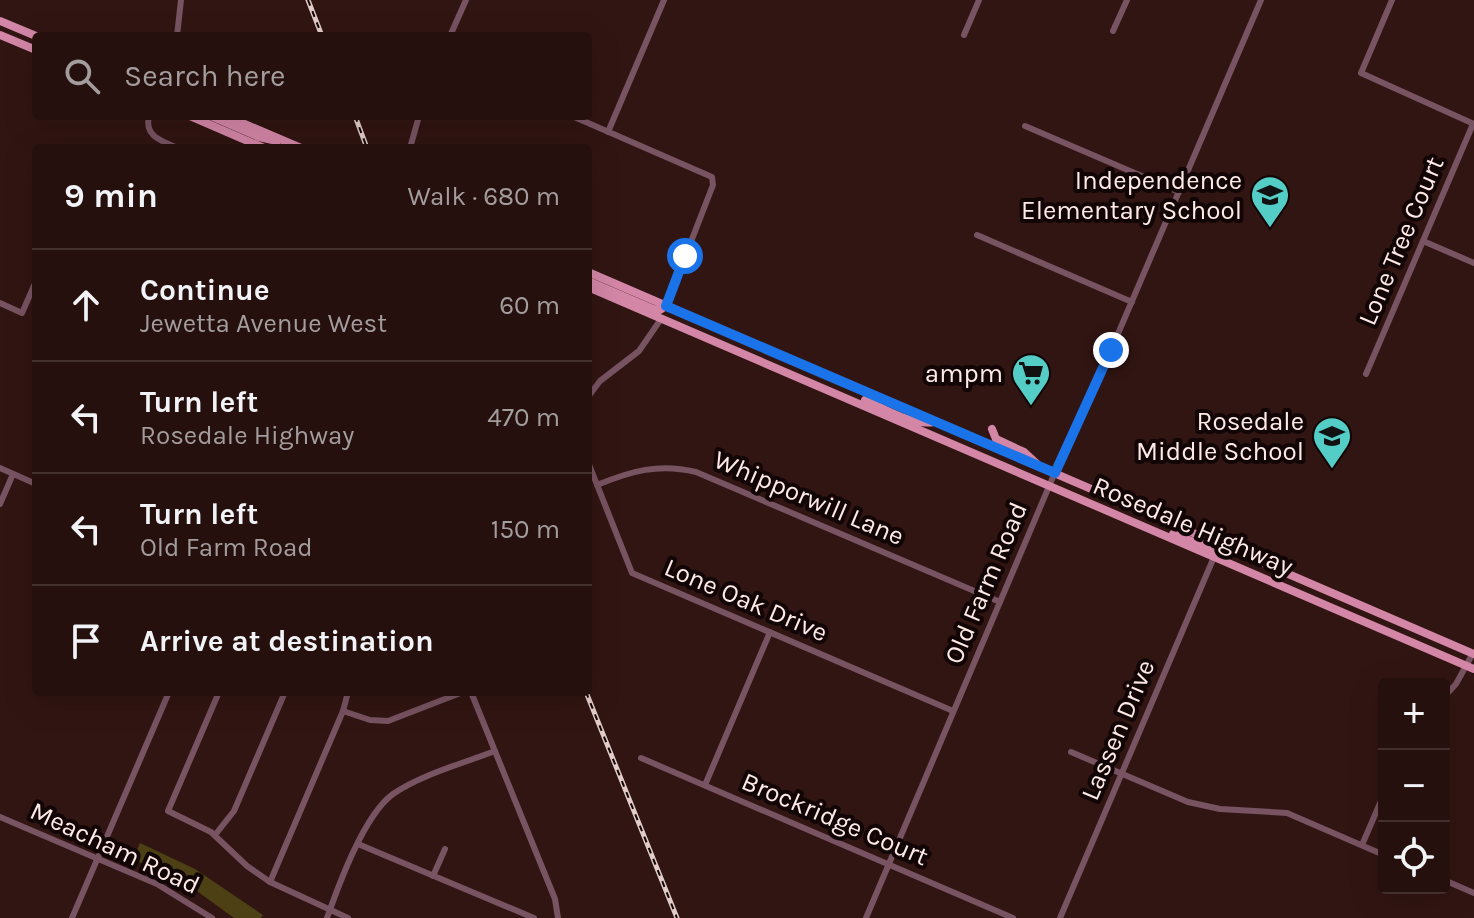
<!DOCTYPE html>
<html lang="en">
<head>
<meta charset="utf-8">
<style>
  :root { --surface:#25100e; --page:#2d1917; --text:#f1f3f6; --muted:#a39d9e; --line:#42302e }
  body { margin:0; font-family:Karla,sans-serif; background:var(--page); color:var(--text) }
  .controls { position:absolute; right:24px; bottom:24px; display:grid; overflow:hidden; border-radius:8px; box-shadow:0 8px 32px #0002 }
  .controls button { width:72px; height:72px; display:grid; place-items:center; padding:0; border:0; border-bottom:2px solid var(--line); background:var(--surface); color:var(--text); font:40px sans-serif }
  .stop { position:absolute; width:24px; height:24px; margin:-18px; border:6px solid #1a73e8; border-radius:50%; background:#fff }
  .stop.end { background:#1a73e8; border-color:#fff; box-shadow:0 2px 8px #0008 }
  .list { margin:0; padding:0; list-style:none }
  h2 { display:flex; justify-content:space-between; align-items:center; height:104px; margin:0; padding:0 32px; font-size:34px }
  h2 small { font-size:26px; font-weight:400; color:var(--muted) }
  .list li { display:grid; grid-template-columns:52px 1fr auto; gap:24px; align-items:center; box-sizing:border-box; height:112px; padding:0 32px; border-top:2px solid var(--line) }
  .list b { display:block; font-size:30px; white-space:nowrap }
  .list p { margin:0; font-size:26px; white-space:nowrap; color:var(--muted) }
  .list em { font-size:26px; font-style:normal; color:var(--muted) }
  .icon { flex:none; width:44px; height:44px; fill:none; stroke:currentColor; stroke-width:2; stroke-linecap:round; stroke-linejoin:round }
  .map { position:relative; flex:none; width:1474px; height:918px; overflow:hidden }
  .search { position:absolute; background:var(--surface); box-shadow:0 8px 32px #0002; left:32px; top:32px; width:560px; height:88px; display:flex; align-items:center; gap:20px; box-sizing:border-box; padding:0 28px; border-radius:8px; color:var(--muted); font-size:30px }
  .panel { position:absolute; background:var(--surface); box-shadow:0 8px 32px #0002; left:32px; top:144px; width:560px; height:552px; border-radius:8px }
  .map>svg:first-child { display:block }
</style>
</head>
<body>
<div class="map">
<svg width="1474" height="918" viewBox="0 0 1474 918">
  <rect width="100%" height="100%" fill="#311512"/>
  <!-- green -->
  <polygon fill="#4d4014" points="140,843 195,869 263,915 261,918 234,918 190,886 133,859"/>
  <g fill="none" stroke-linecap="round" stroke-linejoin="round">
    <!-- minor -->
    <g stroke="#785362" stroke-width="6">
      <polyline points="1392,0 1361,73 1474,124"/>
      <polyline points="1113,31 1127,0"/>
      <polyline points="964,35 979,0"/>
      <polyline points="177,36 181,0"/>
      <polyline points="450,36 466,0"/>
      <path d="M149,116C144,137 162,141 178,148"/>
      <polyline points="572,116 712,177 713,185 666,306"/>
      <polyline points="1025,126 1179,192"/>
      <polyline points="608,132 664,0"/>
      <polyline points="410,148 419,116"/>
      <polyline points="977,235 1132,302"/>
      <polyline points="1423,241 1474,263"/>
      <polyline points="0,303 22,313 36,281"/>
      <polyline points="1366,374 1473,124"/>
      <polyline points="588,397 600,381 639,351 661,319"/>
      <polyline points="588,462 632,573 953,711"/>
      <polyline points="0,468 36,484"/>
      <path d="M597,485C631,471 659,463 696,472L1000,602"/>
      <polyline points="0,504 13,474"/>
      <polyline points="219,692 168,811 211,832 247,866 270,882 348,918"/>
      <polyline points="471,692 555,899 558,918"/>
      <polyline points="1444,697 1456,684 1473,653"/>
      <polyline points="343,711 370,720 388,721 463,692"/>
      <polyline points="1071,752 1188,802 1220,809 1287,813 1384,855"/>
      <polyline points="641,758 1013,918"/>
      <polyline points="705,785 770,632"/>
      <polyline points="0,817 157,884 212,918"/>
      <polyline points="215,835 234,811 285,692"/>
      <polyline points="358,844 534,918"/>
      <polyline points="1362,845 1384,794"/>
      <polyline points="433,876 445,849"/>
      <polyline points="1444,880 1474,893"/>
      <polyline points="270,882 343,711 348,692"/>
      <polyline points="72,918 169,692"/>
      <path d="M327,918C339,884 364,815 393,794C420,775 464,763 495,751"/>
      <polyline points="866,918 1064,451 1087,406 1261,0"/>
      <polyline points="1060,918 1214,557"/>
    </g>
    <!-- major -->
    <g stroke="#d386a6" stroke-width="8">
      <polyline points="0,21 36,36"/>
      <polyline points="0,35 36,50"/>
      <polyline points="190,116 264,148"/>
      <polyline points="211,116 259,137 277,141"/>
      <polyline points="226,116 301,148"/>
      <polyline points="588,272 1474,654"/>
      <polyline points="588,281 653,309 660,310 666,306"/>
      <polyline points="588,287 1474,669"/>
      <path d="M865,400C885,409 912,426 934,422"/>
      <polyline points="992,429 996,439 1024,452 1037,464"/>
      <polyline points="1173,534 1215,550 1227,548"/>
    </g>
    <defs>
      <g id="rail">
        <polyline points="308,0 322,36"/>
        <polyline points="355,116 367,148"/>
        <polyline points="586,692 677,918"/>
      </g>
    </defs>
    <!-- rail casing -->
    <use href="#rail" stroke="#e2ccc9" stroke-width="5"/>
    <!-- rail -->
    <use href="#rail" stroke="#110505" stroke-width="2" stroke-dasharray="6" stroke-linecap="butt"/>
  </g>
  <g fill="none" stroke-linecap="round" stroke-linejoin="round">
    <!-- route -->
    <polyline stroke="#1a73e8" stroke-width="10" points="685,256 666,306 1055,473 1111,350"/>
  </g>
  <!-- icons -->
  <defs>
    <symbol id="school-pin" viewBox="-11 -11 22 30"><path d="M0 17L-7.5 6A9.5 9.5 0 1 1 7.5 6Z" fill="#54cdc6" stroke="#110505"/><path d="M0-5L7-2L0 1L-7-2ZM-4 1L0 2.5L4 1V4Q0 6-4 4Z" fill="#111"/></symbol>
    <symbol id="supermarket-pin" viewBox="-11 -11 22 30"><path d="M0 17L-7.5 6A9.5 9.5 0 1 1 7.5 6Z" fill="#54cdc6" stroke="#110505"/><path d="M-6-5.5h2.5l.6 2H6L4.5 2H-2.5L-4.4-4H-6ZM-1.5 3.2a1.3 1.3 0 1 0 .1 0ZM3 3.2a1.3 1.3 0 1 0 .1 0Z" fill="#111"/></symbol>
  </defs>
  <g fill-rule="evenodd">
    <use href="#school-pin" x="1248" y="173" width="44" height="60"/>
    <use href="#supermarket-pin" x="1009" y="351" width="44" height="60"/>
    <use href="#school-pin" x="1310" y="414" width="44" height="60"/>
  </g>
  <g text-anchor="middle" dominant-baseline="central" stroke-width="8" stroke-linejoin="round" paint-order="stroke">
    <!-- poi labels -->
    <g font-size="26" fill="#ffeae7" stroke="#110505" text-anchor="end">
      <text x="1242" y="180">Independence<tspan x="1242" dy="30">Elementary School</tspan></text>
      <text x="1003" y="373">ampm</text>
      <text x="1304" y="421">Rosedale<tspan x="1304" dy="30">Middle School</tspan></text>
    </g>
    <!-- street labels -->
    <g font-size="26" fill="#ffeae7" stroke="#110505">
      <text transform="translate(1401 241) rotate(-67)">Lone Tree Court</text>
      <text transform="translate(809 498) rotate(23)">Whipporwill Lane</text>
      <text transform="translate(1193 526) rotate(23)">Rosedale Highway</text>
      <text transform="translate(986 583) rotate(-67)">Old Farm Road</text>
      <text transform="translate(746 600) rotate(23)">Lone Oak Drive</text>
      <text transform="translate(1118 730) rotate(-67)">Lassen Drive</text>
      <text transform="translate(835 819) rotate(23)">Brockridge Court</text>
      <text transform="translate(115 848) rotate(25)">Meacham Road</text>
    </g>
  </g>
</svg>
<div class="controls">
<button>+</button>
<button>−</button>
<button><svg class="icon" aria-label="locate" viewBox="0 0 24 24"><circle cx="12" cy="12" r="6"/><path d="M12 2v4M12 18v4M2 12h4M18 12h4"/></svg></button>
</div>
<div class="stop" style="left:685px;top:256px"></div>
<div class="stop end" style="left:1111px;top:350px"></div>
<div class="search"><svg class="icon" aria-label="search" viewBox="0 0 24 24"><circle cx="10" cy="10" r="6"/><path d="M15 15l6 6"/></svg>Search here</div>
<section class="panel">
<h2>9 min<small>Walk · 680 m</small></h2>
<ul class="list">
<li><svg class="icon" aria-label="ahead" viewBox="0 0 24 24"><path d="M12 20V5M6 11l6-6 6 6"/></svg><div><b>Continue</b><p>Jewetta Avenue West</p></div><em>60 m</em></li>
<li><svg class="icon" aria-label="left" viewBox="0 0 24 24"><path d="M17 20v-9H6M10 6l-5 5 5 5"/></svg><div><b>Turn left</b><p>Rosedale Highway</p></div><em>470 m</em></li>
<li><svg class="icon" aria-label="left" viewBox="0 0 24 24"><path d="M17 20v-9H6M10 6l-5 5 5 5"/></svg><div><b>Turn left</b><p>Old Farm Road</p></div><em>150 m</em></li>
<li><svg class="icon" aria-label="arrive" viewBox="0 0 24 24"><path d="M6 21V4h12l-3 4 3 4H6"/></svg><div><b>Arrive at destination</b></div></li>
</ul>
</section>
</div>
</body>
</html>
